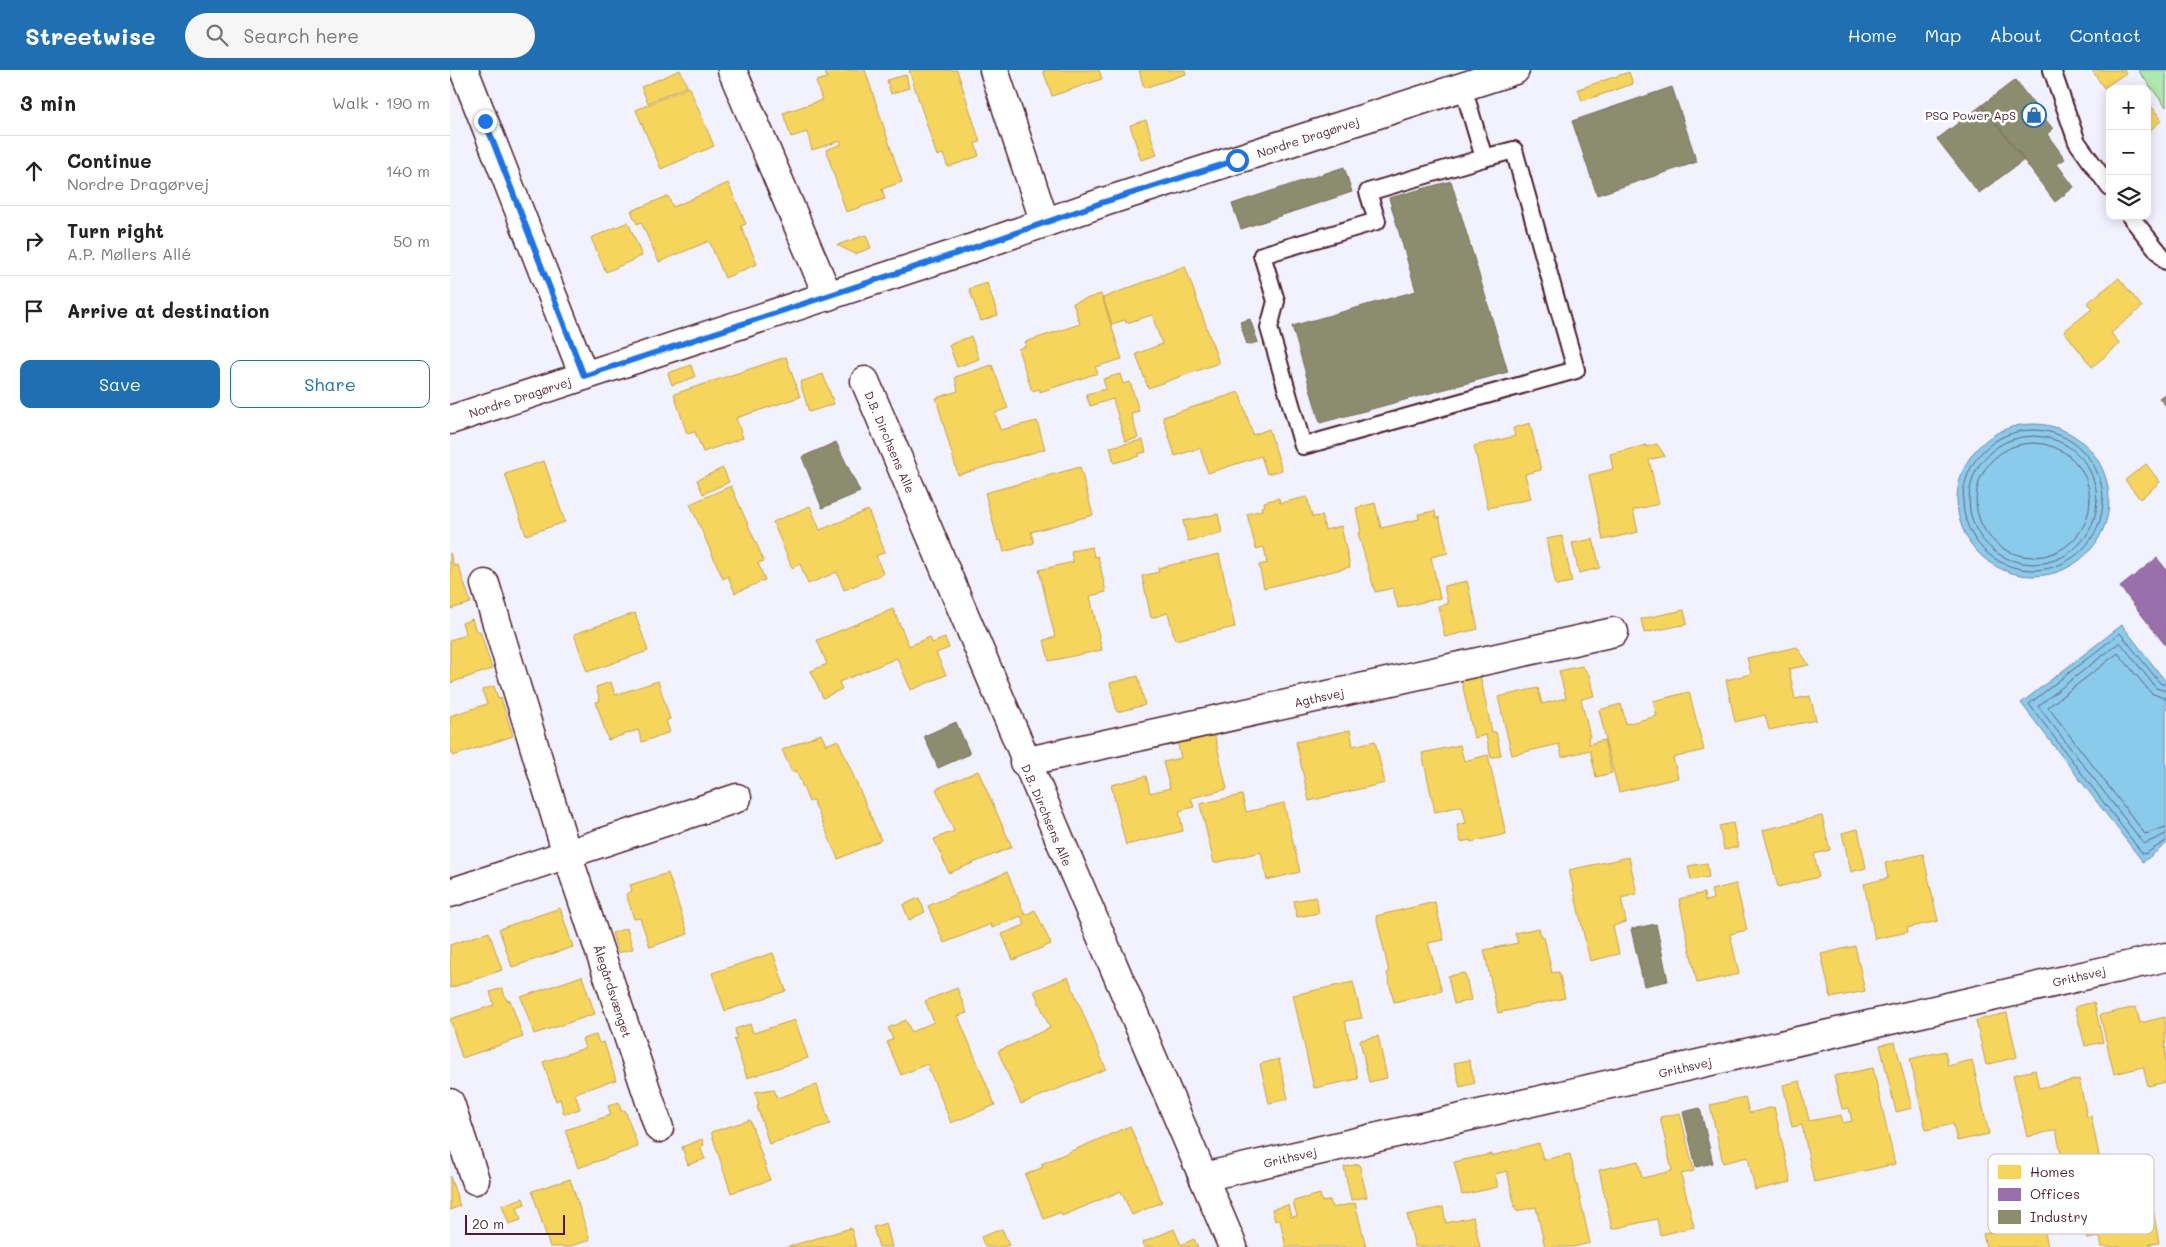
<!DOCTYPE html>
<html lang="en">
<head>
<meta charset="utf-8">
<style>
  :root { --surface:#fff; --page:#f6f6f6; --text:#222; --muted:#767676; --line:#e0e0e0; --accent:#1f6fb2 }
  body { margin:0; font-family:Mali,sans-serif; background:var(--page); color:var(--text) }
  .controls { position:absolute; right:15px; top:15px; display:grid; overflow:hidden; border-radius:10px; box-shadow:0 2px 12px #0003 }
  .controls button { width:45px; height:45px; display:grid; place-items:center; padding:0; border:0; border-bottom:1px solid var(--line); background:var(--surface); color:var(--text); font:25px sans-serif }
  .scale { position:absolute; left:15px; bottom:12px; width:100px; box-sizing:border-box; padding-left:5px; border:2px solid #4a1f2b; border-top:0; font-size:14px; line-height:18px; white-space:nowrap; color:#4a1f2b; -webkit-text-stroke:4px #fff; paint-order:stroke }
  .stop { position:absolute; width:15px; height:15px; margin:-11px; border:4px solid #1a73e8; border-radius:50%; background:#fff }
  .stop.end { background:#1a73e8; border-color:#fff; box-shadow:0 1px 5px #0008 }
  .list { margin:0; padding:0; list-style:none }
  h2 { display:flex; justify-content:space-between; align-items:center; height:65px; margin:0; padding:0 20px; font-size:21px }
  h2 small { font-size:16px; font-weight:400; color:var(--muted) }
  .list li { display:grid; grid-template-columns:32px 1fr auto; gap:15px; align-items:center; box-sizing:border-box; height:70px; padding:0 20px; border-top:1px solid var(--line) }
  .list b { display:block; font-size:19px; white-space:nowrap }
  .list p { margin:0; font-size:16px; white-space:nowrap; color:var(--muted) }
  .list em { font-size:16px; font-style:normal; color:var(--muted) }
  .actions { display:flex; gap:10px; padding:15px 20px }
  .actions a { flex:1; padding:11px 0; border:1px solid var(--accent); border-radius:10px; text-align:center; font-size:18px; color:var(--accent) }
  .actions .main { background:var(--accent); color:#fff }
  .icon { flex:none; width:28px; height:28px; fill:none; stroke:currentColor; stroke-width:2; stroke-linecap:round; stroke-linejoin:round }
  .map { position:relative; flex:none; width:1716px; height:1177px; overflow:hidden }
  header { display:flex; align-items:center; gap:30px; box-sizing:border-box; height:70px; padding:0 25px; background:var(--accent); color:#fff }
  header strong { font-size:24px }
  nav { display:flex; gap:28px; margin-inline-start:auto; font-size:18px }
  .search { width:350px; height:45px; background:var(--page); display:flex; align-items:center; gap:12px; box-sizing:border-box; padding:0 18px; border-radius:28px; color:var(--muted); font-size:19px }
  main { display:flex }
  aside { flex:1; background:var(--surface) }
  .map>svg:first-child { display:block }
</style>
</head>
<body>
<header>
<strong>Streetwise</strong>
<div class="search"><svg class="icon" aria-label="search" viewBox="0 0 24 24"><circle cx="10" cy="10" r="6"/><path d="M15 15l6 6"/></svg>Search here</div>
<nav><a>Home</a><a>Map</a><a>About</a><a>Contact</a></nav>
</header>
<main>
<aside>
<h2>3 min<small>Walk · 190 m</small></h2>
<ul class="list">
<li><svg class="icon" aria-label="ahead" viewBox="0 0 24 24"><path d="M12 20V5M6 11l6-6 6 6"/></svg><div><b>Continue</b><p>Nordre Dragørvej</p></div><em>140 m</em></li>
<li><svg class="icon" aria-label="right" viewBox="0 0 24 24"><path d="M7 20v-9h11M14 6l5 5-5 5"/></svg><div><b>Turn right</b><p>A.P. Møllers Allé</p></div><em>50 m</em></li>
<li><svg class="icon" aria-label="arrive" viewBox="0 0 24 24"><path d="M6 21V4h12l-3 4 3 4H6"/></svg><div><b>Arrive at destination</b></div></li>
</ul>
<div class="actions"><a class="main">Save</a><a>Share</a></div>
</aside>
<div class="map">
<svg width="1716" height="1177" viewBox="0 0 1716 1177">
  <rect width="100%" height="100%" fill="#f1f2fe"/>
  <filter id="ink" filterUnits="userSpaceOnUse"><feTurbulence type="fractalNoise" baseFrequency=".02" numOctaves="2"/><feDisplacementMap in="SourceGraphic" scale="10" xChannelSelector="R" yChannelSelector="G"/><feConvolveMatrix kernelMatrix="1 2 1 2 8 2 1 2 1" color-interpolation-filters="sRGB"/></filter>
  <g filter="url(#ink)">
    <!-- green -->
    <polygon fill="#ade8ad" stroke="#7c846c" points="1688,0 1716,0 1716,37"/>
    <!-- water -->
    <g fill="#8acaeb" stroke="#70869e">
      <circle cx="1583" cy="430" r="76"/>
      <polygon points="1672,555 1716,612 1716,774 1693,792 1571,633"/>
    </g>
    <!-- homes -->
    <g fill="#f6d55c" stroke="#c29e4d">
      <polygon points="230,0 237,16 198,33 191,17"/>
      <polygon points="374,0 415,0 452,112 432,119 435,129 396,142 376,80 392,74 390,71 362,80 357,62 341,67 333,43 372,30 366,11 377,8"/>
      <polygon points="459,0 507,0 530,72 525,73 529,86 498,97 493,84 487,86"/>
      <polygon points="593,0 649,0 652,9 602,26"/>
      <polygon points="689,0 735,0 736,4 694,18"/>
      <polygon points="1642,0 1674,0 1676,3 1654,18"/>
      <polygon points="1179,2 1183,14 1132,31 1128,19"/>
      <polygon points="456,5 459,18 441,24 437,10"/>
      <polygon points="239,17 264,76 211,99 186,40"/>
      <polygon points="1698,32 1712,50 1697,63 1697,33"/>
      <polygon points="696,50 707,85 691,90 680,55"/>
      <polygon points="278,113 296,154 291,156 307,194 275,208 259,171 209,192 191,152 187,154 181,141 218,126 223,137"/>
      <polygon points="178,152 192,186 156,202 141,168"/>
      <polygon points="416,165 421,178 405,184 387,175"/>
      <polygon points="735,196 769,293 698,318 686,284 712,274 702,245 676,253 675,250 662,254 653,228"/>
      <polygon points="1669,208 1692,237 1661,263 1670,274 1642,297 1614,261 1642,239 1637,233"/>
      <polygon points="537,213 548,245 531,251 519,219"/>
      <polygon points="651,224 672,289 645,297 648,303 590,322 590,319 582,321 568,279 576,276 575,272 630,254 623,233"/>
      <polygon points="521,266 529,289 507,297 499,275"/>
      <polygon points="336,287 350,327 286,348 293,368 253,382 245,362 237,364 224,324"/>
      <polygon points="241,295 245,307 222,315 218,303"/>
      <polygon points="542,295 558,338 545,343 550,360 587,351 595,379 508,405 486,328 508,321 505,307"/>
      <polygon points="373,304 384,334 359,342 350,312"/>
      <polygon points="670,304 673,314 680,312 689,341 681,343 688,368 675,371 663,329 640,336 636,324 656,319 653,309"/>
      <polygon points="789,322 803,365 819,359 832,400 817,404 811,386 758,403 750,378 725,386 713,347"/>
      <polygon points="1080,353 1091,400 1075,404 1081,429 1038,438 1024,376 1065,366 1063,358"/>
      <polygon points="693,370 696,382 688,384 689,386 664,393 660,377"/>
      <polygon points="1207,374 1215,386 1199,390 1209,434 1183,440 1188,462 1153,470 1139,405 1163,399 1160,384 1196,375 1196,377"/>
      <polygon points="94,391 115,452 76,465 55,404"/>
      <polygon points="1696,394 1710,412 1690,429 1675,410"/>
      <polygon points="630,397 643,445 581,462 584,473 554,482 551,470 548,471 535,423"/>
      <polygon points="273,398 279,412 253,424 247,410"/>
      <polygon points="281,416 314,491 308,493 315,510 285,523 278,506 273,509 240,434"/>
      <polygon points="857,427 862,447 872,446 875,460 891,456 900,497 814,518 809,495 817,493 814,477 806,479 797,444 812,440 811,437 815,436 814,432 829,428 830,433"/>
      <polygon points="925,433 931,458 969,449 968,444 985,441 986,448 989,447 998,483 981,487 990,528 948,538 943,518 925,522 908,463 911,462 906,438"/>
      <polygon points="360,436 370,460 418,440 435,482 426,486 433,504 394,520 387,502 358,514 350,494 342,498 323,452"/>
      <polygon points="768,444 772,463 738,471 733,451"/>
      <polygon points="1112,466 1122,512 1106,515 1096,469"/>
      <polygon points="1143,469 1150,498 1129,503 1122,473"/>
      <polygon points="642,477 644,487 648,486 656,522 640,526 652,580 599,591 594,570 605,567 589,500 623,492 621,481"/>
      <polygon points="0,483 4,496 8,495 21,533 0,539"/>
      <polygon points="769,484 785,557 725,570 718,543 701,548 692,506 709,502 708,498"/>
      <polygon points="1017,511 1028,559 995,567 988,536 998,534 994,516"/>
      <polygon points="443,539 459,576 480,567 482,573 495,568 499,578 486,583 496,605 461,620 447,588 389,612 392,619 373,628 361,601 377,594 367,570"/>
      <polygon points="1234,540 1237,554 1194,563 1191,549"/>
      <polygon points="185,543 198,581 137,602 124,564"/>
      <polygon points="22,549 26,561 30,561 42,599 0,613 0,570 16,565 12,553"/>
      <polygon points="1347,577 1359,595 1339,599 1345,629 1360,626 1366,650 1319,660 1315,645 1285,652 1276,610 1301,604 1297,588"/>
      <polygon points="1132,596 1139,605 1144,626 1131,629 1140,667 1138,668 1139,674 1154,670 1162,703 1146,707 1140,680 1112,687 1109,674 1062,685 1048,627 1088,618 1092,634 1116,628 1109,601"/>
      <polygon points="1030,605 1042,662 1046,662 1051,685 1041,688 1036,665 1024,668 1011,608"/>
      <polygon points="688,606 695,635 667,642 660,613"/>
      <polygon points="208,611 220,649 216,651 220,662 192,672 188,660 158,670 146,632 150,631 146,617 161,612 165,625"/>
      <polygon points="44,616 48,629 51,628 63,666 3,686 0,677 0,646 37,634 32,620"/>
      <polygon points="1239,622 1254,680 1223,688 1228,708 1169,722 1155,670 1156,669 1149,640 1171,634 1176,654 1207,646 1203,631"/>
      <polygon points="900,660 903,676 925,671 935,713 859,731 846,672"/>
      <polygon points="764,663 777,719 741,728 744,737 729,741 733,761 676,775 661,715 696,706 700,723 720,718 713,692 731,688 727,671"/>
      <polygon points="371,664 376,675 388,670 431,770 388,789 363,730 359,732 346,700 342,702 332,680"/>
      <polygon points="1010,675 1014,691 1038,685 1056,764 1021,772 1020,770 1011,772 1007,755 1016,753 1012,736 985,742 972,683"/>
      <polygon points="528,701 562,777 499,803 484,769 504,761 486,719"/>
      <polygon points="792,725 796,742 834,733 850,802 817,810 811,782 764,793 750,734"/>
      <polygon points="1372,746 1380,780 1364,784 1369,807 1328,817 1313,760"/>
      <polygon points="1283,753 1288,777 1274,780 1269,756"/>
      <polygon points="1408,759 1416,798 1401,802 1392,763"/>
      <polygon points="1473,784 1488,851 1457,858 1458,862 1425,869 1414,814 1438,808 1435,793"/>
      <polygon points="1179,787 1187,824 1171,828 1176,852 1163,856 1169,884 1140,891 1119,800"/>
      <polygon points="1257,793 1259,807 1241,810 1238,796"/>
      <polygon points="557,802 575,845 585,840 601,874 563,890 552,864 575,855 571,846 542,858 541,854 494,873 478,836"/>
      <polygon points="218,803 238,864 200,877 190,848 184,849 176,824 182,821 180,815"/>
      <polygon points="1286,814 1297,860 1280,864 1289,904 1247,913 1229,829 1254,823 1255,831 1263,829 1261,820"/>
      <polygon points="866,827 869,843 847,847 844,831"/>
      <polygon points="469,828 475,842 459,850 453,835"/>
      <polygon points="985,832 994,870 978,873 992,921 944,932 937,903 939,902 926,846"/>
      <polygon points="110,838 123,877 62,897 49,859"/>
      <polygon points="177,858 183,879 168,883 162,863"/>
      <polygon points="1089,858 1091,867 1094,867 1102,903 1109,902 1115,928 1048,943 1034,880 1068,873 1065,863"/>
      <polygon points="39,862 52,900 0,918 0,875"/>
      <polygon points="1405,876 1415,921 1381,928 1371,884"/>
      <polygon points="323,883 336,921 275,941 262,903"/>
      <polygon points="1015,903 1021,930 1004,934 998,906"/>
      <polygon points="132,906 145,944 84,964 71,927"/>
      <polygon points="618,907 656,999 571,1034 548,981 600,958 584,921"/>
      <polygon points="903,912 912,948 895,951 908,1009 864,1018 843,925"/>
      <polygon points="52,918 57,931 60,930 73,967 12,988 0,949 44,935 40,922"/>
      <polygon points="507,918 517,943 508,946 545,1035 501,1053 477,994 451,1005 437,972 443,969 438,958 456,950 461,962 484,952 475,931"/>
      <polygon points="1644,932 1653,972 1635,976 1625,937"/>
      <polygon points="1686,937 1690,953 1715,947 1716,1012 1698,1016 1693,997 1664,1004 1650,945"/>
      <polygon points="1557,943 1567,987 1536,995 1526,950"/>
      <polygon points="345,950 358,988 297,1008 284,970 287,968 285,959 300,954 303,963"/>
      <polygon points="146,965 149,973 154,972 166,1010 125,1023 130,1039 114,1044 110,1029 106,1031 93,992 135,978 132,969"/>
      <polygon points="928,966 937,1008 919,1012 910,970"/>
      <polygon points="1445,972 1462,1038 1446,1042 1430,975"/>
      <polygon points="1495,981 1498,996 1522,990 1539,1064 1507,1071 1503,1054 1476,1060 1460,989"/>
      <polygon points="829,989 838,1029 819,1033 810,994"/>
      <polygon points="1019,990 1025,1013 1010,1017 1004,993"/>
      <polygon points="1423,998 1445,1094 1364,1112 1352,1055 1342,1057 1333,1015 1350,1011 1359,1051 1391,1045 1393,1053 1402,1051 1399,1038 1392,1039 1384,1006"/>
      <polygon points="1585,1000 1589,1018 1629,1009 1637,1047 1641,1046 1652,1100 1616,1108 1606,1060 1577,1067 1563,1005"/>
      <polygon points="367,1015 380,1054 319,1074 307,1036 309,1035 305,1022 324,1019 327,1028"/>
      <polygon points="1295,1027 1299,1043 1324,1037 1341,1112 1305,1120 1298,1087 1273,1093 1260,1035"/>
      <polygon points="169,1032 171,1041 175,1040 188,1077 128,1098 115,1060 161,1045 158,1036"/>
      <polygon points="1230,1043 1244,1101 1231,1104 1244,1157 1210,1165 1207,1149 1162,1159 1149,1100 1188,1091 1192,1108 1222,1101 1210,1047"/>
      <polygon points="300,1050 320,1110 281,1123 261,1062"/>
      <polygon points="680,1056 712,1132 682,1145 671,1121 612,1146 611,1142 594,1149 575,1105 593,1097 591,1094"/>
      <polygon points="252,1069 254,1075 250,1077 255,1089 238,1095 232,1077"/>
      <polygon points="1089,1073 1093,1090 1120,1084 1140,1173 1123,1177 1095,1177 1086,1137 1066,1141 1057,1101 1045,1104 1048,1117 1012,1125 1004,1092 1041,1084 1041,1086"/>
      <polygon points="909,1094 917,1127 901,1130 894,1097"/>
      <polygon points="0,1106 10,1136 0,1140"/>
      <polygon points="120,1109 140,1170 118,1177 100,1177 82,1121"/>
      <polygon points="870,1124 872,1132 880,1130 882,1138 905,1133 916,1177 836,1177 830,1150 825,1151 822,1139 838,1135 841,1147 847,1146 843,1131"/>
      <polygon points="73,1128 75,1134 67,1137 71,1150 59,1154 52,1135"/>
      <polygon points="1701,1129 1709,1173 1699,1174 1700,1177 1652,1177 1650,1167 1637,1169 1632,1141"/>
      <polygon points="993,1137 996,1153 1023,1147 1030,1177 965,1177 957,1145"/>
      <polygon points="1583,1146 1585,1154 1593,1152 1598,1177 1536,1177 1533,1164 1574,1156 1573,1148"/>
      <polygon points="436,1153 442,1177 429,1177 423,1157"/>
      <polygon points="401,1158 406,1177 337,1177"/>
      <polygon points="552,1159 559,1175 553,1177 535,1177 531,1167"/>
      <polygon points="724,1159 731,1175 744,1169 748,1177 694,1177 692,1173"/>
    </g>
    <!-- offices -->
    <polygon fill="#9970ab" stroke="#815885" points="1707,488 1716,499 1716,576 1670,517"/>
    <!-- industry -->
    <g fill="#8c8c6e" stroke="#786b5a">
      <polygon points="1565,10 1603,59 1597,64 1615,89 1607,94 1624,117 1605,132 1532,35"/>
      <polygon points="1222,17 1247,92 1147,125 1122,51"/>
      <polygon points="1532,35 1574,90 1529,123 1487,69"/>
      <polygon points="894,97 902,122 791,159 782,134"/>
      <polygon points="1001,111 1058,302 870,353 842,256 966,221 939,128"/>
      <polygon points="800,249 808,272 797,275 790,252"/>
      <polygon points="1716,323 1716,336 1709,328"/>
      <polygon points="386,372 410,422 372,438 352,387"/>
      <polygon points="506,652 520,684 488,698 474,666"/>
      <polygon points="1206,854 1218,911 1194,916 1181,859"/>
      <polygon points="1250,1038 1263,1093 1246,1097 1233,1042"/>
    </g>
    <g fill="none" stroke-linecap="round" stroke-linejoin="round">
      <!-- shore -->
      <g stroke="#646378" stroke-width="1">
        <circle cx="1583" cy="430" r="70"/>
        <circle cx="1583" cy="430" r="64"/>
        <circle cx="1583" cy="430" r="57"/>
        <polyline points="1716,615 1710,613 1670,563 1579,634 1692,783 1695,784 1716,771"/>
        <polyline points="1716,621 1706,618 1670,572 1588,636 1694,774 1716,764"/>
        <polyline points="1716,629 1701,623 1668,583 1598,637 1695,764 1716,757"/>
      </g>
      <defs>
        <g id="service">
          <polyline points="1602,0 1627,72 1660,118"/>
          <polyline points="1013,17 1034,88 1064,80 1126,300 853,376 819,258 826,231 812,185 927,151 918,122 1034,88"/>
          <polyline points="1680,146 1716,191"/>
        </g>
        <g id="minor">
          <polyline points="282,0 378,226"/>
          <polyline points="544,0 595,153"/>
          <polyline points="134,306 511,182 654,132 1065,0"/>
          <polyline points="415,311 783,1177"/>
          <polyline points="35,514 117,784 209,1058"/>
          <polyline points="574,692 1164,562"/>
          <polyline points="0,823 287,728"/>
          <polyline points="0,1033 25,1110"/>
          <polyline points="753,1107 1716,887"/>
        </g>
        <polyline id="tertiary" points="0,350 134,306 14,0"/>
      </defs>
      <!-- service casing -->
      <use href="#service" stroke="#4a1f2b" stroke-width="20"/>
      <!-- minor casing -->
      <use href="#minor" stroke="#4a1f2b" stroke-width="31"/>
      <!-- tertiary casing -->
      <use href="#tertiary" stroke="#4a1f2b" stroke-width="31"/>
      <!-- service -->
      <use href="#service" stroke="#fff" stroke-width="16"/>
      <!-- minor -->
      <use href="#minor" stroke="#fff" stroke-width="28"/>
      <!-- tertiary -->
      <use href="#tertiary" stroke="#fff" stroke-width="28"/>
    </g>
  </g>
  <g fill="none" stroke-linecap="round" stroke-linejoin="round" filter="url(#ink)">
    <!-- route -->
    <polyline stroke="#1a73e8" stroke-width="6" points="35,51 134,306 511,182 654,132 787,90"/>
  </g>
  <!-- icons -->
  <defs>
    <symbol id="shop-ring" viewBox="-11 -11 22 22"><circle r="9.5" fill="#fff" stroke="#1f6fb2" stroke-width="1.5"/><path d="M-5-2.5h2.3a2.7 3.5 0 0 1 5.4 0H5L5.5 6h-11ZM-1.5-2.5h3a1.5 2.3 0 0 0-3 0Z" fill="#1f6fb2"/></symbol>
  </defs>
  <g fill-rule="evenodd">
    <use href="#shop-ring" x="1570" y="31" width="28" height="28"/>
  </g>
  <g text-anchor="middle" dominant-baseline="central" stroke-width="5" stroke-linejoin="round" paint-order="stroke">
    <!-- poi labels -->
    <g font-size="12" fill="#4a1f2b" stroke="#fff" text-anchor="end">
      <text x="1566" y="45">PSQ Power ApS</text>
    </g>
    <!-- street labels -->
    <g font-size="12" fill="#4a1f2b" stroke="#fff">
      <text transform="translate(858 67) rotate(-18)">Nordre Dragørvej</text>
      <text transform="translate(70 327) rotate(-18)">Nordre Dragørvej</text>
      <text transform="translate(440 372) rotate(67)">D.B. Dirchsens Alle</text>
      <text transform="translate(869 627) rotate(-12)">Agthsvej</text>
      <text transform="translate(597 745) rotate(67)">D.B. Dirchsens Alle</text>
      <text transform="translate(1629 906) rotate(-13)">Grithsvej</text>
      <text transform="translate(163 921) rotate(72)">Ålegårdsvænget</text>
      <text transform="translate(1235 997) rotate(-13)">Grithsvej</text>
      <text transform="translate(840 1087) rotate(-13)">Grithsvej</text>
    </g>
  </g>
  <!-- legend -->
  <rect x="1538" y="1084" width="166" height="80" rx="8" fill="#fff" stroke="#c9bcbf" stroke-width="1"/>
  <rect x="1548" y="1095" width="23" height="14" fill="#f6d55c"/>
  <rect x="1548" y="1118" width="23" height="13" fill="#9970ab"/>
  <rect x="1548" y="1140" width="23" height="14" fill="#8c8c6e"/>
  <g font-size="14" fill="#4a1f2b">
    <text x="1580" y="1107">Homes</text>
    <text x="1580" y="1129">Offices</text>
    <text x="1580" y="1152">Industry</text>
  </g>
</svg>
<div class="controls">
<button>+</button>
<button>−</button>
<button><svg class="icon" aria-label="layers" viewBox="0 0 24 24"><path d="M12 4l9 5-9 5-9-5zM3 14l9 5 9-5"/></svg></button>
</div>
<div class="scale">20 m</div>
<div class="stop" style="left:787px;top:90px"></div>
<div class="stop end" style="left:35px;top:51px"></div>
</div>
</main>
</body>
</html>
